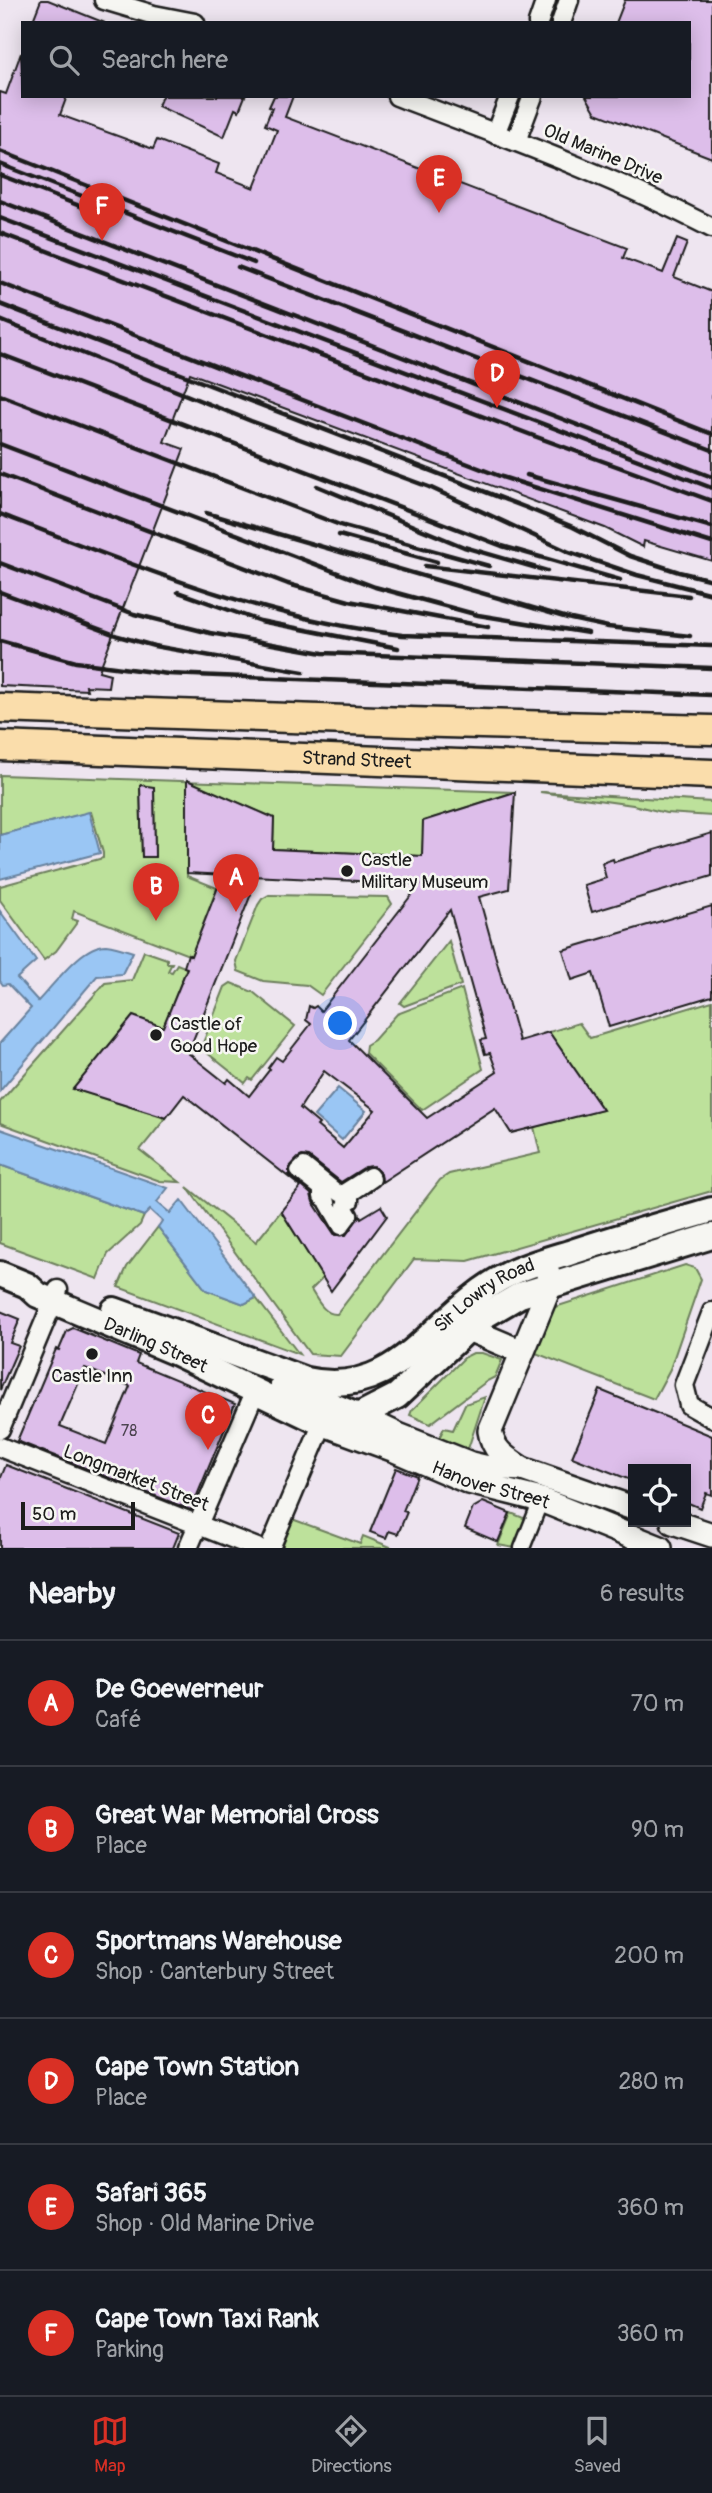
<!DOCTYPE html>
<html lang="en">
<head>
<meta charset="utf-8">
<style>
  :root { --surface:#171b24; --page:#20242c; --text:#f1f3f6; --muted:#9ea1a6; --line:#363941; --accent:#d93025 }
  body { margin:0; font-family:Pangolin,sans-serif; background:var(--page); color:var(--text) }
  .controls { position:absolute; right:21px; bottom:21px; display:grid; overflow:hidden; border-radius:0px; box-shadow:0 4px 18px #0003 }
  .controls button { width:63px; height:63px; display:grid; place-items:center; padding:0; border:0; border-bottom:2px solid var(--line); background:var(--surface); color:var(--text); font:35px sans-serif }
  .scale { position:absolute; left:21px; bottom:18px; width:114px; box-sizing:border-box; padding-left:7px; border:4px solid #1c1c1c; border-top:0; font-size:19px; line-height:24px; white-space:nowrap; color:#1c1c1c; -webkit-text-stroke:5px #f6f6f2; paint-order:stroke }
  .you { position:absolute; left:341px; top:1024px; width:24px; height:24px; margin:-18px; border:5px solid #fff; border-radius:50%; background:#1a73e8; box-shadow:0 0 0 10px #1a73e833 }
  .badge { display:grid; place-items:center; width:46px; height:46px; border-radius:50%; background:var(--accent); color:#fff; font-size:23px; font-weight:700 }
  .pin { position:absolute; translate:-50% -58px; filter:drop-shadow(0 2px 4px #0008) }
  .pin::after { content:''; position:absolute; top:37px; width:24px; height:21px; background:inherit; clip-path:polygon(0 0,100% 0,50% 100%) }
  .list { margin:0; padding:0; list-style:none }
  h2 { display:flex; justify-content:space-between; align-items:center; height:91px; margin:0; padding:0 28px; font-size:30px }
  h2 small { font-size:23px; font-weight:400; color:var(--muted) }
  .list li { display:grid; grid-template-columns:46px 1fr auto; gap:21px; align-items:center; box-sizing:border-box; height:126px; padding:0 28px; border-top:2px solid var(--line) }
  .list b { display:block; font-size:26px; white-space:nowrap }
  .list p { margin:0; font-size:23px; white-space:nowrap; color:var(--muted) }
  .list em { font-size:23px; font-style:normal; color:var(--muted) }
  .icon { flex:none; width:38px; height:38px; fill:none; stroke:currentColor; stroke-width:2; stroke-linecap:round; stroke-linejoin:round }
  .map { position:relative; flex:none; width:712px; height:1548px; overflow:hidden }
  .search { position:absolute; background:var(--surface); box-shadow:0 4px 18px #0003; left:21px; right:21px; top:21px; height:77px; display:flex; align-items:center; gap:18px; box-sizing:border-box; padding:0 24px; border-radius:0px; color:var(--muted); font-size:26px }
  .sheet { height:847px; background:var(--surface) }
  nav { display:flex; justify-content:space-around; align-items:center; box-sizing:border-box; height:98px; border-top:2px solid var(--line); background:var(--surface); font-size:19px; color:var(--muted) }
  nav a { display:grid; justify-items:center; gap:4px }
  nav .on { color:var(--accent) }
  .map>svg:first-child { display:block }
</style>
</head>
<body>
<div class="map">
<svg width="712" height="1548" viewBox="0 0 712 1548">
  <rect width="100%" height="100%" fill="#eee5f0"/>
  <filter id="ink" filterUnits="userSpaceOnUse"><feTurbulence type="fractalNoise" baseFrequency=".0143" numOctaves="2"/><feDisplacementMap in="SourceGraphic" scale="14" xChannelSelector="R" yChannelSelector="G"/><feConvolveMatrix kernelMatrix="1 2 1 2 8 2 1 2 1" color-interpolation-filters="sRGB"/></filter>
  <g filter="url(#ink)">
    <!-- green -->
    <g fill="#bde19b" stroke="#6c7e5c" stroke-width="2" fill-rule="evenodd">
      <path d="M0,775L515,792L424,821L422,856L273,849L274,818L188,781L187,876L217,888L191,956L74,911L72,919L78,921L56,951L44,960L0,900V886L103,858V853L91,812L0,835ZM140,786L154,787L155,857H142Z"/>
      <polygon points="540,792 712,802 712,816 666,813 633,805"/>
      <polygon points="269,895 388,897 392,904 321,995 307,985 263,981 238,971 236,961 258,905 262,899"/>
      <polygon points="449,941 461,985 404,1006 400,1003"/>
      <polygon points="144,951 167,959 167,963 172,963 168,971 172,972 177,964 187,968 163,1027 133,1016 74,1089 166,1118 140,1150 180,1182 160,1181 0,1123 0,1102 105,983 132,980"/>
      <polygon points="231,983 253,992 295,1026 252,1080 249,1078 245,1083 201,1048 225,987"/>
      <polygon points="462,989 483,1069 422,1110 365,1053 366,1045 374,1040 397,1014"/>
      <path d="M712,1001V1191L468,1261L414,1259L341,1356L310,1354L187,1187L256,1242L281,1211L323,1278L311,1290C317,1299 324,1315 337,1314L440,1180L449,1174L540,1153L534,1127L603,1110L549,1032L579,1023L590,1038Z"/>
      <polygon points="0,1165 144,1216 140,1225 108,1254 98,1279 0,1243"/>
      <polygon points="158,1227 206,1290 244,1304 256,1298 299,1354 118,1287 127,1267"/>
      <polygon points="685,1265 695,1268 701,1279 670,1369 654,1399 533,1352 552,1308"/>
      <polygon points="473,1353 482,1353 502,1360 495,1377 487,1381 430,1424 410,1415 412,1410 465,1357"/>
      <polygon points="485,1397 467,1452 437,1442 444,1428 453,1430 465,1404"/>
      <polygon points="511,1513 526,1519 515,1548 498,1545"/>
      <polygon points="292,1519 360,1544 363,1536 393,1548 282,1548"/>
    </g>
    <!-- water -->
    <g fill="#9ac6f4" stroke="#68829e" stroke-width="2">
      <polygon points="89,812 100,853 0,879 0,835"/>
      <path d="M0,911L36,961L17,978L38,1001C54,985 81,945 106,945C115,946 124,949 133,952L122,974L97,976L0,1091V1043L31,1008L8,984L3,985L0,981Z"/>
      <polygon points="338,1088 366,1111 342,1140 314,1116"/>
      <polygon points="0,1129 168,1188 157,1202 170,1213 181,1200 256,1298 244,1304 206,1290 158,1227 162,1221 150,1210 144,1216 0,1165"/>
    </g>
    <!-- building -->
    <g fill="#ddbeea" stroke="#1c1c1c" stroke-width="2" fill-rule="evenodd">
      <polygon points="41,0 48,0 105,23 32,23"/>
      <polygon points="625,0 712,0 712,158 596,113 586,96 689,96 689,23 616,23"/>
      <polygon points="21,53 23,96 67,96 60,115 153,149 157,140 219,164 216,173 254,188 277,130 265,125 272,108 269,107 274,96 293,96 285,117 627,248 623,258 663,273 677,239 687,243 674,277 712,292 712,561 644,541 643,547 605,528 190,373 164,442 184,449 99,671 110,674 108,687 86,686 87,690 0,686 0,92 6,94"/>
      <polygon points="162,96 245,96 239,111 235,109 224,137 158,106"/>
      <path d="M187,780L274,818L273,849L422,856L423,821L515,792L509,889L479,897L519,1041L549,1032L603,1110L511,1133L495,1108L382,1182L381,1174L373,1166L365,1167L341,1182L309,1157L302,1156L298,1158L289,1168V1175L311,1194L313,1202L335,1235H346L360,1215L361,1218L381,1206L387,1216L331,1291L281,1211L301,1187L184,1095L166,1118L73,1089L133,1016L163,1027L187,968L184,967L188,954L191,956L220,882L251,894L188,1053L226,1083L229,1079L249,1096L270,1069L268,1068L276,1057L282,1061L311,1024L306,1020L309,1006L313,1008L316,1006L321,1011L420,884L187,873ZM450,910L486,1039L481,1040L485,1054L490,1053L497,1072L427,1118L349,1040ZM324,1071L375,1110L343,1148L317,1126L319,1124L300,1108Z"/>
      <polygon points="140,785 154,787 155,857 142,857"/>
      <polygon points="712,833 712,876 592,912 584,885 606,878 602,863 613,859 614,862"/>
      <polygon points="712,906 712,996 609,1027 593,973 572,980 563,950"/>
      <polygon points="0,1311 20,1319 10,1343 19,1346 0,1390"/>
      <path d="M73,1328L139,1355L136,1363L235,1404L191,1510L17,1441L56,1349L59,1350L67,1331ZM85,1368L130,1386L106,1444L60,1426Z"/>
      <polygon points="600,1390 712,1436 712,1495 706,1493 700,1508 686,1502 686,1469 633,1469 633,1481 572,1457"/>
      <polygon points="6,1465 179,1533 173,1548 0,1548 0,1480"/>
      <polygon points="396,1468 417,1476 403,1511 407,1512 398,1534 389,1531 386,1538 370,1532"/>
      <polygon points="483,1502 510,1513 498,1542 465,1528 473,1508"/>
    </g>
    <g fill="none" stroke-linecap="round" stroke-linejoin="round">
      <defs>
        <g id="pedestrian">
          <polygon points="304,1165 340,1194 370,1175 373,1179 351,1194 351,1201 344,1205 350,1215 341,1227 327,1203 328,1202 321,1197 321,1189 298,1171"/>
          <polyline points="522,1548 541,1500"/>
        </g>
        <g id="minor">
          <polyline points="104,0 154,15 195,23"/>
          <polyline points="538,23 546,0"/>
          <polyline points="561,23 569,0"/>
          <path d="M397,96C504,137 610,175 712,228"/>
          <polyline points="495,134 510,96"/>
          <polyline points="516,141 533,96"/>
          <polyline points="712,1312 684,1385 689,1405 712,1418"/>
          <polyline points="0,1429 58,1290"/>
          <polyline points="0,1447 257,1548"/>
          <polyline points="188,1548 255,1392"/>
          <polyline points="270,1548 327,1413"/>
        </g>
        <g id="tertiary">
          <polyline points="455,1320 468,1329 522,1352"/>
          <polyline points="358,1416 398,1435 471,1464 484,1467 522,1469 633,1508"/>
          <path id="s1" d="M324,1424L392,1449L469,1482L541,1500L660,1548"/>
          <path d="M522,1469C506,1458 493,1451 490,1431L551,1283L548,1274"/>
          <polyline points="673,1522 712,1535"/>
        </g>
        <g id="secondary">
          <path id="s2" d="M0,1274L27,1285L38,1295L176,1353L324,1424L358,1416L397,1396L468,1329L484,1316L520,1295L712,1236"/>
          <path id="s3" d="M114,1310L306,1380C402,1401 433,1311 509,1274C527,1265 549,1259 569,1253C616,1237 664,1224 712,1210"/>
          <polyline points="283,1385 358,1416"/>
        </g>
        <g id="primary">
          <polyline points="0,708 408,722 712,730"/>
          <path id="s4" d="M0,746L712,774"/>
        </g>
      </defs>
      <!-- pedestrian casing -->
      <use href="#pedestrian" stroke="#1c1c1c" stroke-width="19"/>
      <!-- minor casing -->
      <use href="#minor" stroke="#1c1c1c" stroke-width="23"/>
      <!-- tertiary casing -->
      <use href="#tertiary" stroke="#1c1c1c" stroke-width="28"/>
      <!-- secondary casing -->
      <use href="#secondary" stroke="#1c1c1c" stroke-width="30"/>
      <!-- primary casing -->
      <use href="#primary" stroke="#1c1c1c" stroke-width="33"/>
      <!-- pedestrian -->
      <use href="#pedestrian" stroke="#f6f6f2" stroke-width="14"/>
      <!-- minor -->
      <use href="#minor" stroke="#f6f6f2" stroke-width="18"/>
      <!-- tertiary -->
      <use href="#tertiary" stroke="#f6f6f2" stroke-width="23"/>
      <!-- secondary -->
      <use href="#secondary" stroke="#f6f6f2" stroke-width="24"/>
      <!-- primary -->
      <use href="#primary" stroke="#faddab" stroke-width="28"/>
      <!-- rail -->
      <g stroke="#1c1c1c" stroke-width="4.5">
        <polyline points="0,151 712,434"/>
        <polyline points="0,164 254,263"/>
        <polyline points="0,175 85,208"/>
        <polyline points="0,201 712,477"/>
        <polyline points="0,218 712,488"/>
        <polyline points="0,233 534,436 712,501"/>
        <polyline points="238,267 712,450"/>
        <polyline points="0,283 502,477 712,543"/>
        <polyline points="0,304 527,508 573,527 630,556 679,572 712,580"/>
        <polyline points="0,320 251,421 429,487 569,552 637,575 712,594"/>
        <polyline points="0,354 502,546 620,580"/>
        <polyline points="0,395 340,525 489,566"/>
        <polyline points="0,444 375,587 478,615 588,633"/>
        <polyline points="0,474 288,584 349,601 488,627"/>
        <polyline points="527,475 712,527"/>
        <polyline points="317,486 464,547 547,571"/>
        <polyline points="206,513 571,619 608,627 690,636"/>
        <path d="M0,514C131,564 261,619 402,635L712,646"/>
        <polyline points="339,535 437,562"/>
        <polyline points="0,563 134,614 210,633 323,653 712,668"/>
        <polyline points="425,566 689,596"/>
        <polyline points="0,592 118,636 154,646 303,672"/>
        <polyline points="178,592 260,621 398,648"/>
        <polyline points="0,641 76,662 168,674 712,695"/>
      </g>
    </g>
  </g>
  <!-- markers -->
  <g fill="#1c1c1c" stroke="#f6f6f2" stroke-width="2.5">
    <circle cx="347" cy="871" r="7"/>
    <circle cx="156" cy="1035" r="7"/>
    <circle cx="92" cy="1354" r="7"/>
  </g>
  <g text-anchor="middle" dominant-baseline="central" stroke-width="5" stroke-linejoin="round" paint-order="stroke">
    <!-- number labels -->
    <g font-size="16" fill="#4c4450">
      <text x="129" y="1431">78</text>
    </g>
    <!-- street labels -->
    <g font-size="19" fill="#1c1c1c" stroke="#f6f6f2">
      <text transform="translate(603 154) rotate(23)">Old Marine Drive</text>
      <text stroke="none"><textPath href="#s4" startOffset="357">Strand Street</textPath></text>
      <text stroke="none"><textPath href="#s3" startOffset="411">Sir Lowry Road</textPath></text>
      <text stroke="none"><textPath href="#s2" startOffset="172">Darling Street</textPath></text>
      <text transform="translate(136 1478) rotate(21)">Longmarket Street</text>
      <text stroke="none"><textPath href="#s1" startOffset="178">Hanover Street</textPath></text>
    </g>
    <!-- poi labels -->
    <g font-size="19" fill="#1c1c1c" stroke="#f6f6f2" text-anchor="start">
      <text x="361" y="860">Castle<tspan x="361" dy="22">Military Museum</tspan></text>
      <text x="170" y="1024">Castle of<tspan x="170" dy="22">Good Hope</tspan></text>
      <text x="92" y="1376" text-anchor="middle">Castle Inn</text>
    </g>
  </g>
</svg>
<div class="controls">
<button><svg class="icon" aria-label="locate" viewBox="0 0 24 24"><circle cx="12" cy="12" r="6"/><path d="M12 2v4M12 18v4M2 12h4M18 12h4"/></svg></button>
</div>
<div class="scale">50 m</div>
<div class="you"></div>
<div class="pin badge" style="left:236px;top:912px">A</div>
<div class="pin badge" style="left:156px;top:921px">B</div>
<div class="pin badge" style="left:208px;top:1450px">C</div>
<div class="pin badge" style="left:497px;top:408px">D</div>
<div class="pin badge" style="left:439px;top:213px">E</div>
<div class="pin badge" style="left:102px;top:241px">F</div>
<div class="search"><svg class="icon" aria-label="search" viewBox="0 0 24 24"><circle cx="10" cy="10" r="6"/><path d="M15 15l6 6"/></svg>Search here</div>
</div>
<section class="sheet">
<h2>Nearby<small>6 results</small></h2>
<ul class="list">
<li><span class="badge">A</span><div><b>De Goewerneur</b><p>Café</p></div><em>70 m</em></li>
<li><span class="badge">B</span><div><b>Great War Memorial Cross</b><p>Place</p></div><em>90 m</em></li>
<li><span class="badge">C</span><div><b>Sportmans Warehouse</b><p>Shop · Canterbury Street</p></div><em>200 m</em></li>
<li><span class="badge">D</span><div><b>Cape Town Station</b><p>Place</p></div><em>280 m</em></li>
<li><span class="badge">E</span><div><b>Safari 365</b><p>Shop · Old Marine Drive</p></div><em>360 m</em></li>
<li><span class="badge">F</span><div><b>Cape Town Taxi Rank</b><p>Parking</p></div><em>360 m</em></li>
</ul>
</section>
<nav>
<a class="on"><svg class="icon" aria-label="map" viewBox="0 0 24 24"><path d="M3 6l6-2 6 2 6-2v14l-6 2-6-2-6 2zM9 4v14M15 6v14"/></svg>Map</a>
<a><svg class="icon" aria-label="directions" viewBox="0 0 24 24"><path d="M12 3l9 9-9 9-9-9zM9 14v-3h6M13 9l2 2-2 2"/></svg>Directions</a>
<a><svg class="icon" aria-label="saved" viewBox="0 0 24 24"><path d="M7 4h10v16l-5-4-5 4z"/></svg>Saved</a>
</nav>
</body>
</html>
